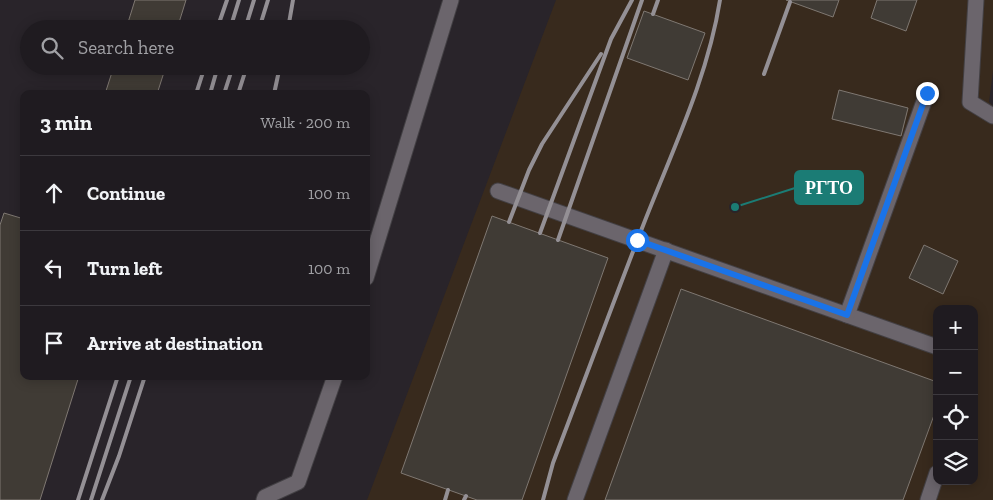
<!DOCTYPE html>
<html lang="en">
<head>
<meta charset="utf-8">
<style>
  :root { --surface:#1f1b20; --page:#272429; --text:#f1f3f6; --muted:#a1a1a5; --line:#3c393e }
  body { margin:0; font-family:"Zilla Slab",serif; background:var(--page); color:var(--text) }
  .controls { position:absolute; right:15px; bottom:15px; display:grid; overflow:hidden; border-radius:10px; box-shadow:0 2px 12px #0003 }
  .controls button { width:45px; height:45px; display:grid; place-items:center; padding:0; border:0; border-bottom:1px solid var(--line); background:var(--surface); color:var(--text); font:25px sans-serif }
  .stop { position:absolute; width:15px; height:15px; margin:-11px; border:4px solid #1a73e8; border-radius:50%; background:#fff }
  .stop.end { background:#1a73e8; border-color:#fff; box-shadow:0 1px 5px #0008 }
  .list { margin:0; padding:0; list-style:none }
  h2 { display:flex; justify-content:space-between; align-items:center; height:65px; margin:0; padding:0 20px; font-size:21px }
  h2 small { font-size:16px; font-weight:400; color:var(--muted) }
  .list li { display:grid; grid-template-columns:32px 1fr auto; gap:15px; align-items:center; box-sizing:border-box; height:75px; padding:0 20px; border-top:1px solid var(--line) }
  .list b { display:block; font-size:19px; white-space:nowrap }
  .list em { font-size:16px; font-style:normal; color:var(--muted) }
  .icon { flex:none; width:28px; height:28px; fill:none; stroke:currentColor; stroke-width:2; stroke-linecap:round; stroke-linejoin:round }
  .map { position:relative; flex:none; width:993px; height:500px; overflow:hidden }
  .search { position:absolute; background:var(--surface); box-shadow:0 2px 12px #0003; left:20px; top:20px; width:350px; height:55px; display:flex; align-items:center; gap:12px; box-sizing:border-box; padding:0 18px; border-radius:28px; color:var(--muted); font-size:19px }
  .panel { position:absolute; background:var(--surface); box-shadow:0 2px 12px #0003; left:20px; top:90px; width:350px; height:290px; border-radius:10px }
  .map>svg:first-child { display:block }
</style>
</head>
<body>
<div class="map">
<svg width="993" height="500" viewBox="0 0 993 500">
  <rect width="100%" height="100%" fill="#29242a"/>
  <!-- industrial -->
  <path fill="#382a1d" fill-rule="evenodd" d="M556,0H993V71L989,102L993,106V500H367ZM937,309H974V481H937Z"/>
  <!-- building -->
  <g fill="#403b35" stroke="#7f7872">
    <polygon points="135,0 186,0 177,29 126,29"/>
    <polygon points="786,0 839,0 833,17"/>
    <polygon points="877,0 917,0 906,31 871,18"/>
    <polygon points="644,11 705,33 688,80 627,58"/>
    <polygon points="114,66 166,66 157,94 105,94"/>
    <polygon points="839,90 908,108 901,136 832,119"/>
    <polygon points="4,213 24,219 24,376 79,376 40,500 0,500 0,225"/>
    <polygon points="492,216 608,258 522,500 477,500 401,473"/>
    <polygon points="924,245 958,261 943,294 909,278"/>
    <polygon points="681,289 937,382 937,407 903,500 605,500"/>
  </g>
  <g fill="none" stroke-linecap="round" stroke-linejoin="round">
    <defs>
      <g id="minor">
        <polyline points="976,0 970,102 993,116"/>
        <polyline points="498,191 937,347"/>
        <polyline points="366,278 451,0"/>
        <polyline points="847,315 927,93"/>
        <polyline points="264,500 265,497 298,482 335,376"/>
        <polyline points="575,500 666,250"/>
        <polyline points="928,500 937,473"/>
      </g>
    </defs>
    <!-- minor casing -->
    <use href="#minor" stroke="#434044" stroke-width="17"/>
    <!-- minor -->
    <use href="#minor" stroke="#6b656c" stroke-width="15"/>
    <!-- rail -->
    <g stroke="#949095" stroke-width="4">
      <polyline points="653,14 658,0"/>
      <polyline points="217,29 227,0"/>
      <polyline points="230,29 239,0"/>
      <polyline points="245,29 254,0"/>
      <polyline points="259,29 268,0"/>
      <polyline points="288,29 293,0"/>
      <polyline points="764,74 790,2"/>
      <polyline points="196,94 205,66"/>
      <polyline points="210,94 218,66"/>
      <polyline points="224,94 233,66"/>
      <polyline points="238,94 247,66"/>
      <polyline points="274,94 280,66"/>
      <polyline points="509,222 529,170 542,144 601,54"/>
      <polyline points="540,233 611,39 632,0"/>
      <polyline points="558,240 642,0"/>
      <polyline points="78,500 118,376"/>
      <polyline points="91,500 131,376"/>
      <polyline points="102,500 119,456 145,376"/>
      <polyline points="445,500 448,490"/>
      <polyline points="464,500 466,496"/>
      <path d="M543,500L553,463C584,382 614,300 646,218C674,147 708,76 720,0"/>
    </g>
  </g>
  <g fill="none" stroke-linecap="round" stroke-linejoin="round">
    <!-- route -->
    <polyline stroke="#1a73e8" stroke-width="6" points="637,240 847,315 927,93"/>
  </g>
  <!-- callouts -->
  <path fill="none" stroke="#1b7c75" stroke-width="2" d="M735 207L795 188"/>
  <circle fill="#1b7c75" stroke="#29242a" stroke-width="2" cx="735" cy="207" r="5"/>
  <rect fill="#1b7c75" stroke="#1b7c75" stroke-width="2" x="795" y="171" width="68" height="33" rx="5"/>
  <g font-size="18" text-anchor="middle" font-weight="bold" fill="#fff">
    <text x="829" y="194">РГТО</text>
  </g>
</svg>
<div class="controls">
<button>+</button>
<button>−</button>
<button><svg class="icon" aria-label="locate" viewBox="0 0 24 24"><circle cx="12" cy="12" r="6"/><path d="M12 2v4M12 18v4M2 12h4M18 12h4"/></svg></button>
<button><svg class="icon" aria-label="layers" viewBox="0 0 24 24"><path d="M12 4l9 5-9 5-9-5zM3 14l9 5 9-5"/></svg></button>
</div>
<div class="stop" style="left:637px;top:240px"></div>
<div class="stop end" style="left:927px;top:93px"></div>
<div class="search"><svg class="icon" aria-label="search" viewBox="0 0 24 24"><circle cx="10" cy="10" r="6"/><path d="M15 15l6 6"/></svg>Search here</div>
<section class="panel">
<h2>3 min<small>Walk · 200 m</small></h2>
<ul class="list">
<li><svg class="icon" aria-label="ahead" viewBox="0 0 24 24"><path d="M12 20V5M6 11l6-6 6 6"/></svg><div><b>Continue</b></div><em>100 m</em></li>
<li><svg class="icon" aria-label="left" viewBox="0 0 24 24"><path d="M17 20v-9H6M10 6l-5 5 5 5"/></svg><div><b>Turn left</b></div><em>100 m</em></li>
<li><svg class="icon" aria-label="arrive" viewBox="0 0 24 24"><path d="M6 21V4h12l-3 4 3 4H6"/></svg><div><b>Arrive at destination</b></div></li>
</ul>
</section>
</div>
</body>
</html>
